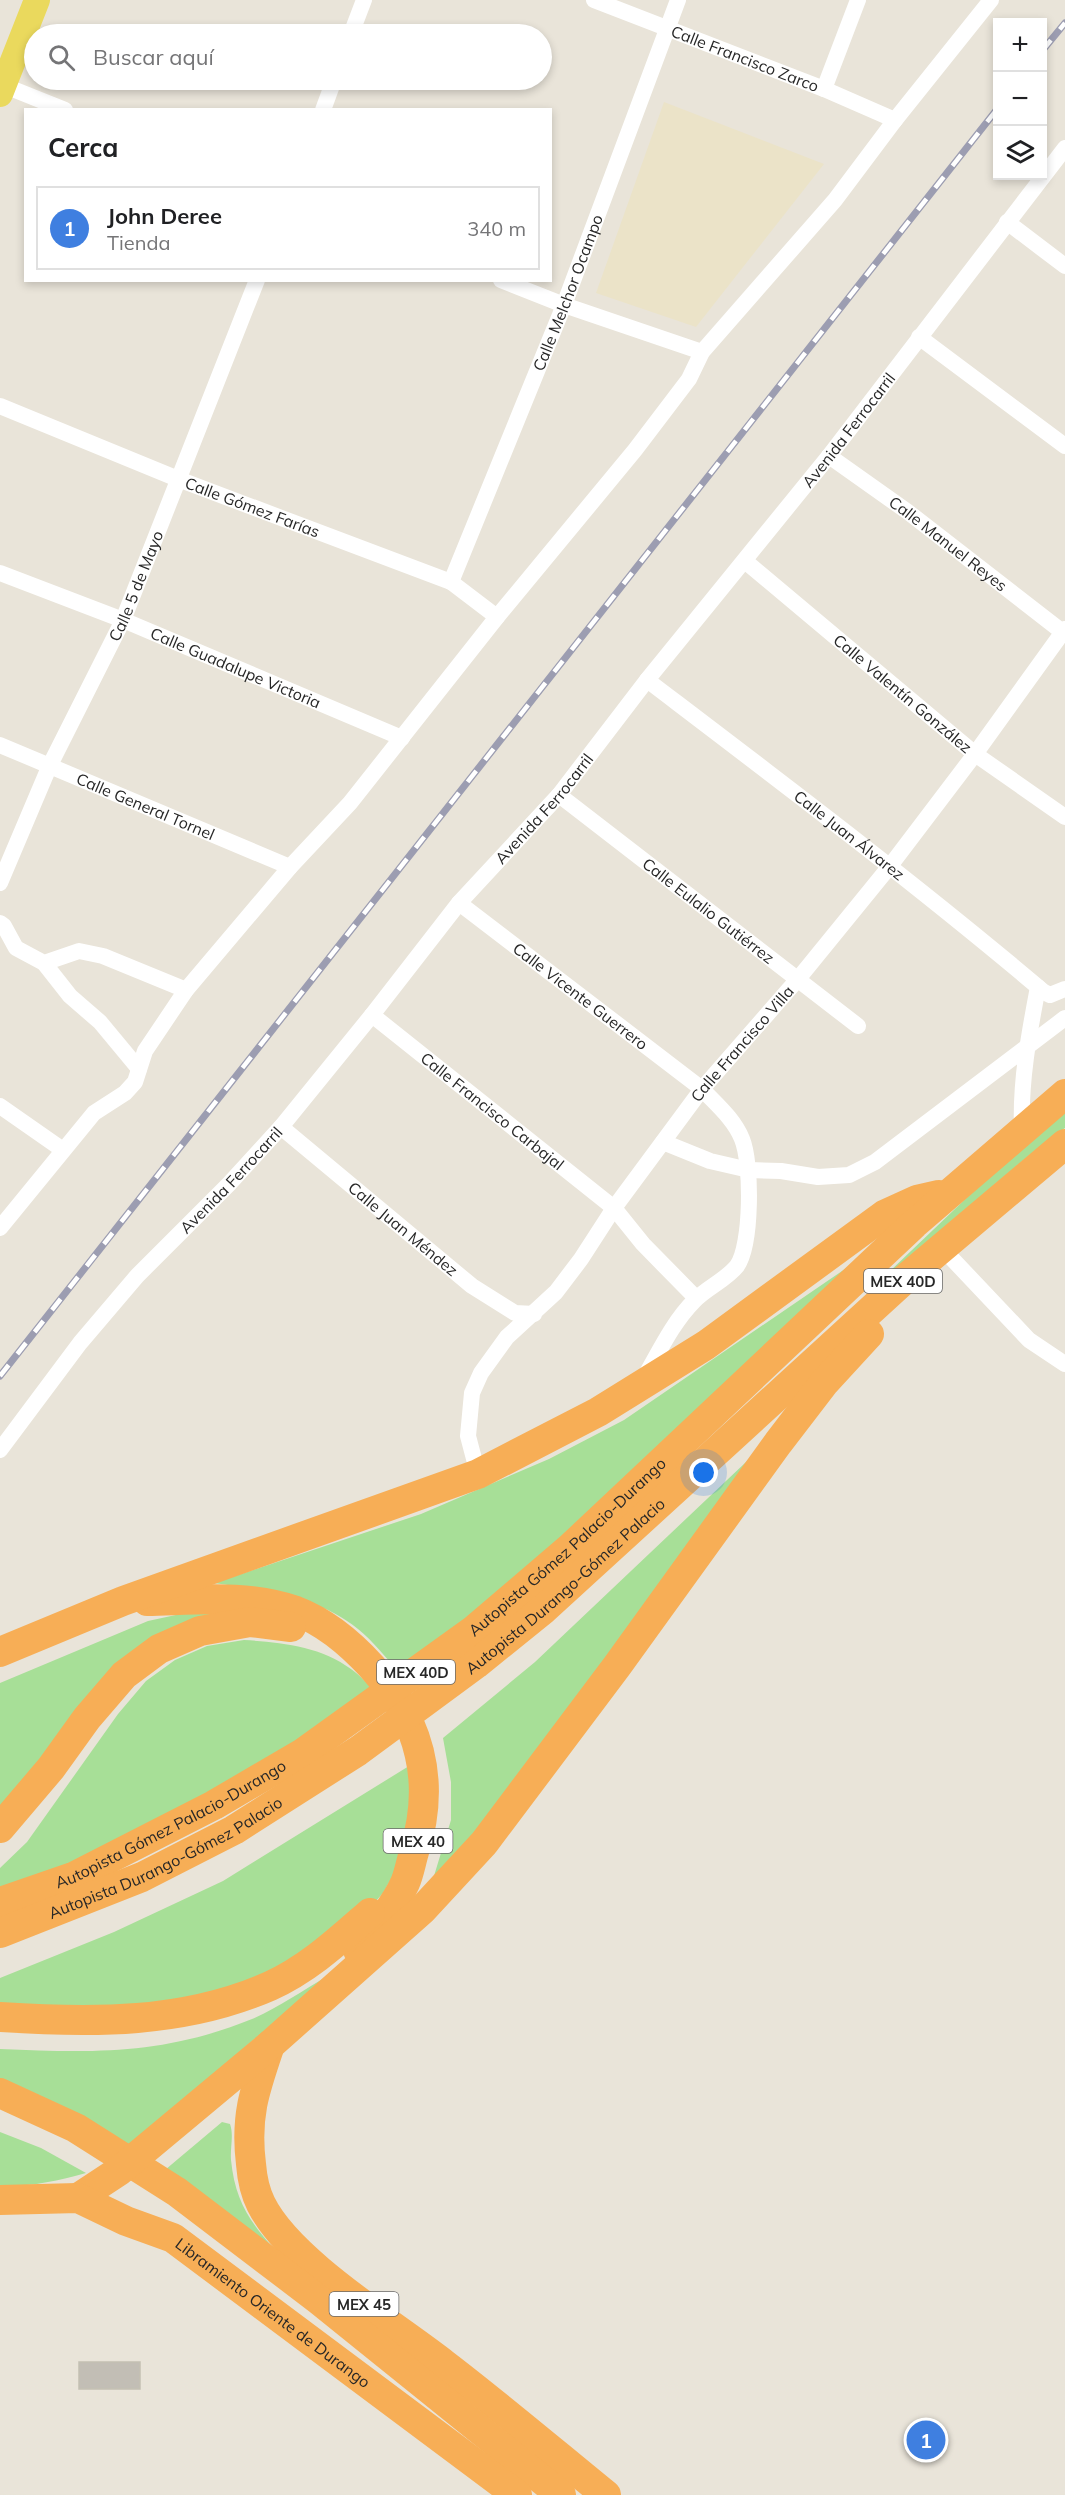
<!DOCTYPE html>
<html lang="es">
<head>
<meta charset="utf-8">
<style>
  :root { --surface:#fff; --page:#f2f2f2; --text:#202124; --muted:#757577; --line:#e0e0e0; --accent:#3d4bf2 }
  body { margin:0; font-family:Mulish,sans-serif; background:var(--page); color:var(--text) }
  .controls { position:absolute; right:18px; top:18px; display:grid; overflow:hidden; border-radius:0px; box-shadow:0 3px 9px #0003 }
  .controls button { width:54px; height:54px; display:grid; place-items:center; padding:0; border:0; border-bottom:2px solid var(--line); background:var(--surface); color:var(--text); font:30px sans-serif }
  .you { position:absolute; left:704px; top:1473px; width:21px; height:21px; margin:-15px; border:4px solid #fff; border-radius:50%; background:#1a73e8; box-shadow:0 0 0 9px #1a73e833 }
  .badge { display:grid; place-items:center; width:39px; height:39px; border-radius:50%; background:var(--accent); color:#fff; font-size:20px; font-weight:700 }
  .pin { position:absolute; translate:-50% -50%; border:3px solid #fff; box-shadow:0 2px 6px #0006 }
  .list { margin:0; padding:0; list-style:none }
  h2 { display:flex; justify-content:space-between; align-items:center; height:78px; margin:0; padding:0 24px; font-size:26px }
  h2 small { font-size:20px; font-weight:400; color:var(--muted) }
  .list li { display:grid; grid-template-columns:39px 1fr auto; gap:18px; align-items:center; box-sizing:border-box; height:84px; margin:0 12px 12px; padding:0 12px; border:2px solid var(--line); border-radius:0px }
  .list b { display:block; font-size:22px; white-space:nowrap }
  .list p { margin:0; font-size:20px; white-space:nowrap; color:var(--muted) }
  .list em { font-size:20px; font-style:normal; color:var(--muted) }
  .icon { flex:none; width:33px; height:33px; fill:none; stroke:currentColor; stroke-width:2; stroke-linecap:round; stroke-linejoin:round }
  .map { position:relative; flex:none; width:1065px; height:2495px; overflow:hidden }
  .search { position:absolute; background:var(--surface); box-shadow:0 3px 9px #0003; left:24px; top:24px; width:528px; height:66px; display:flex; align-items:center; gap:15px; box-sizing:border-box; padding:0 21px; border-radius:33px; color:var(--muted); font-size:22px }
  .panel { position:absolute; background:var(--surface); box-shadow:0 3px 9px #0003; left:24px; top:108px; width:528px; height:174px; border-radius:0px }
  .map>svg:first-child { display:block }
</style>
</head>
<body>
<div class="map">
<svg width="1065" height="2495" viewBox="0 0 1065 2495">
  <rect width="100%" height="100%" fill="#e9e4d9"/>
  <!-- education -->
  <polygon fill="#ebe3c8" points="664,102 824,164 696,327 596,293"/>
  <!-- green -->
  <g fill="#a7df97">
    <polygon points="1065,1111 1065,1128 1033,1152 866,1294 1024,1143"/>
    <path d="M883,1243C725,1390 570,1541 399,1672C386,1658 373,1641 358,1629C317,1596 264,1590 214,1583L421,1514L549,1459L624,1420Z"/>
    <polygon points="785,1425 427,1899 451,1820 451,1782 443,1738 535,1662"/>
    <polygon points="248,1612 182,1627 0,1821 0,1683 148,1621 185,1613"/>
    <path d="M244,1640C279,1642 321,1646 351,1669C360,1675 367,1684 375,1691L258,1769L0,1900V1868L27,1842L118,1714L146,1681L175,1660L207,1646Z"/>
    <polygon points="409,1766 413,1783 400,1863 383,1893 360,1919 238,1993 0,2023 0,1978 114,1932 223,1881"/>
    <path d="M328,1976L115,2159L0,2103V2049C94,2053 163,2055 252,2019C278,2008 303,1990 328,1976Z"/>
    <path d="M222,2122L230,2124C234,2135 230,2148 231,2160C235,2200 249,2221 275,2250L159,2175Z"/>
    <path d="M0,2132L41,2148L86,2173C57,2181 30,2187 0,2186Z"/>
  </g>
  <!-- building -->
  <rect fill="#c2beb5" stroke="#c4c0b3" stroke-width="1.5" x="79" y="2362" width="61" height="27"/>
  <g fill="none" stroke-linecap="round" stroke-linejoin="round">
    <!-- street -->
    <g stroke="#fff" stroke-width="16">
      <path id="s1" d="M594,0L824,89L895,120"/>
      <polyline points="351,34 364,0"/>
      <polyline points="0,84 65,110"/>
      <polyline points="824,89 858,0"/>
      <polyline points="323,110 334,80"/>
      <polyline points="1007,222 1065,266"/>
      <polyline points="501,280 564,305 702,352"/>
      <polyline points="919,337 1065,446"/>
      <path id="s2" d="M0,406L178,479L451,582L497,617"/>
      <path id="s3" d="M829,456L908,512L1065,634"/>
      <path id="s4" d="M745,561L975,754L1065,817"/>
      <path id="s5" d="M0,573L123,620L402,738"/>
      <path id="s6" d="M451,582L564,305L678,0"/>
      <path id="s7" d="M647,680C781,782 915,883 1044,992L1050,995L1065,989"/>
      <path id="s8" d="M0,745L290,867"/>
      <path id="s9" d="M559,795L858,1026"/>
      <path id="s10" d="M0,883L50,765L123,620L257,280"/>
      <path id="s11" d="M459,903L702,1089C717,1105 734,1119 742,1139C752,1163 752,1245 737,1266C726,1280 706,1288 694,1301C673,1322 659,1352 644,1378"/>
      <polyline points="0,923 4,926 16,948 44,963 79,951 103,956 186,990"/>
      <polyline points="44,963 70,996 100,1022 139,1069"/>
      <path id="s12" d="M372,1015L614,1208L643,1244L696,1298"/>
      <polyline points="0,1106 63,1150"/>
      <path id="s13" d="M281,1127L472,1286L515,1313L534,1314"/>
      <path d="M1022,1130C1020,1082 1029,1034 1038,987"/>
      <polyline points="663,1142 710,1161 749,1170 781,1171 818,1177 849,1175 875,1162 1065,1018"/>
      <polyline points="0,1228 94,1113 125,1093 135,1082 145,1051 186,990 290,867 350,803 497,617 635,450 689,379 702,352 835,200 895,120 991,0"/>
      <polyline points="941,1247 1029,1340 1065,1364"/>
      <path id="s14" d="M0,1450L80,1343L137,1276L229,1184L281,1127L372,1015L459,903L559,795L647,680L829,456L1065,148"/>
      <path id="s15" d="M478,1474L468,1436L472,1393L481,1373L507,1337L556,1292L581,1259L614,1208L702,1089L798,979L890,866L975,754L1065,629"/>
    </g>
    <!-- primary -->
    <polyline stroke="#ead95d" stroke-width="26" points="0,94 37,0"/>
    <!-- highway -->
    <g stroke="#f7ae56" stroke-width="30">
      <path d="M147,1601C196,1600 248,1594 296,1611C325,1622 351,1644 372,1667C421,1722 436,1783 414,1852C411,1862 409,1874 405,1883C396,1903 373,1933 358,1950"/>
      <polyline points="0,1652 123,1601 478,1474 598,1412 706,1345 884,1215 917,1200 939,1195"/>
      <polyline points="0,1828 51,1768 87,1718 124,1675 159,1649 200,1631 250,1622 291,1627"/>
      <path id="s16" d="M0,1902L73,1877L214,1805L303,1753L474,1630L570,1548L914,1224L1065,1094"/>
      <path id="s17" d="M0,1933L142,1877L234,1830L358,1751L476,1664L544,1609L905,1279L1065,1144"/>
      <path d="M0,2017C92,2023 184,2024 270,1986C308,1969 339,1940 370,1913"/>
      <path d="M270,2045C255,2089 245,2116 251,2164C252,2177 255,2192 261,2204C289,2261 393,2324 444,2364C499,2406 552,2451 606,2495"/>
      <polyline points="0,2093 76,2128 177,2192 319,2300 561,2495"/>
      <polyline points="78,2198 119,2171 270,2045 422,1910 484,1843 617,1666 778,1443 824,1383 869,1334"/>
      <path id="s18" d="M0,2200L78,2198L126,2221L173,2238L517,2495"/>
    </g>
    <defs>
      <g id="rail">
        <polyline points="1042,51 1065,23"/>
        <polyline points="0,1376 998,108"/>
      </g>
    </defs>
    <!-- rail casing -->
    <use href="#rail" stroke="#9c9db1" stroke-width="7"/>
    <!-- rail -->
    <use href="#rail" stroke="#fff" stroke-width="4.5" stroke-dasharray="14" stroke-linecap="butt"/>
  </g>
  <g text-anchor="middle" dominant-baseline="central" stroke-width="5" stroke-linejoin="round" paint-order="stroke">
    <!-- shield labels -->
    <g fill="#fff" stroke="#686868" stroke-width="1.5">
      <rect x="864" y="1269" width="78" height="24" rx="4.5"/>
      <rect x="377" y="1660" width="78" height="24" rx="4.5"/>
      <rect x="383.5" y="1829" width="69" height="24" rx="4.5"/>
      <rect x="329.5" y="2292" width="69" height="24" rx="4.5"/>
    </g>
    <g font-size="15" font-weight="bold" fill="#272727">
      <text x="903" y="1281">MEX 40D</text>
      <text x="416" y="1672">MEX 40D</text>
      <text x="418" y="1841">MEX 40</text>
      <text x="364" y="2304">MEX 45</text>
    </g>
    <!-- street labels -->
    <g font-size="16" fill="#272727" stroke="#fff">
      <text stroke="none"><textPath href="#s1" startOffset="162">Calle Francisco Zarco</textPath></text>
      <text stroke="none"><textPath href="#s6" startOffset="312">Calle Melchor Ocampo</textPath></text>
      <text stroke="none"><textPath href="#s14" startOffset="1328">Avenida Ferrocarril</textPath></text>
      <text stroke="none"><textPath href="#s2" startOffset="272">Calle Gómez Farías</textPath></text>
      <text stroke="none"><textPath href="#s3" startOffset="148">Calle Manuel Reyes</textPath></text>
      <text stroke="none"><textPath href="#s10" startOffset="327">Calle 5 de Mayo</textPath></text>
      <text stroke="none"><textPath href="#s5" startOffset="254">Calle Guadalupe Victoria</textPath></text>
      <text stroke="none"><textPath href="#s4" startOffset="206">Calle Valentín González</textPath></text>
      <text stroke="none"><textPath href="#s8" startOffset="158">Calle General Tornel</textPath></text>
      <text stroke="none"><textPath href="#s14" startOffset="842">Avenida Ferrocarril</textPath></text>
      <text stroke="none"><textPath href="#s7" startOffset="255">Calle Juan Álvarez</textPath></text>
      <text stroke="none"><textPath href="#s9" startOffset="189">Calle Eulalio Gutiérrez</textPath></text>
      <text stroke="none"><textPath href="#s11" startOffset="153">Calle Vicente Guerrero</textPath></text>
      <text stroke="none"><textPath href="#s15" startOffset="526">Calle Francisco Villa</textPath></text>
      <text stroke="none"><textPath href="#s12" startOffset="154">Calle Francisco Carbajal</textPath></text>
      <text stroke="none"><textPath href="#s14" startOffset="356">Avenida Ferrocarril</textPath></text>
      <text stroke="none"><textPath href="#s13" startOffset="159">Calle Juan Méndez</textPath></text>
      <text stroke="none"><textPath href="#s16" startOffset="674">Autopista Gómez Palacio-Durango</textPath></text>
      <text stroke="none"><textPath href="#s17" startOffset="668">Autopista Durango-Gómez Palacio</textPath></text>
      <text stroke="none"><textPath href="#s16" startOffset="188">Autopista Gómez Palacio-Durango</textPath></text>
      <text stroke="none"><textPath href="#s17" startOffset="182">Autopista Durango-Gómez Palacio</textPath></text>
      <text stroke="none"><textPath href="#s18" startOffset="306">Libramiento Oriente de Durango</textPath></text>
    </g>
  </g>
</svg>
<div class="controls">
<button>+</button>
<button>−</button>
<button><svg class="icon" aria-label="layers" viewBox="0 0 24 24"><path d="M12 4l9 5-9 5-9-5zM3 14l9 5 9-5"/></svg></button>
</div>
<div class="you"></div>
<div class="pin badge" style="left:926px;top:2440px;background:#3f7fe0">1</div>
<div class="search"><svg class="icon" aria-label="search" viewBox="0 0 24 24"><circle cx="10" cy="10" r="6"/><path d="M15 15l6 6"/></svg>Buscar aquí</div>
<section class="panel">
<h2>Cerca<small></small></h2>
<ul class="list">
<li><span class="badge" style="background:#3f7fe0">1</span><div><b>John Deree</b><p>Tienda</p></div><em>340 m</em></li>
</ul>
</section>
</div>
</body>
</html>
